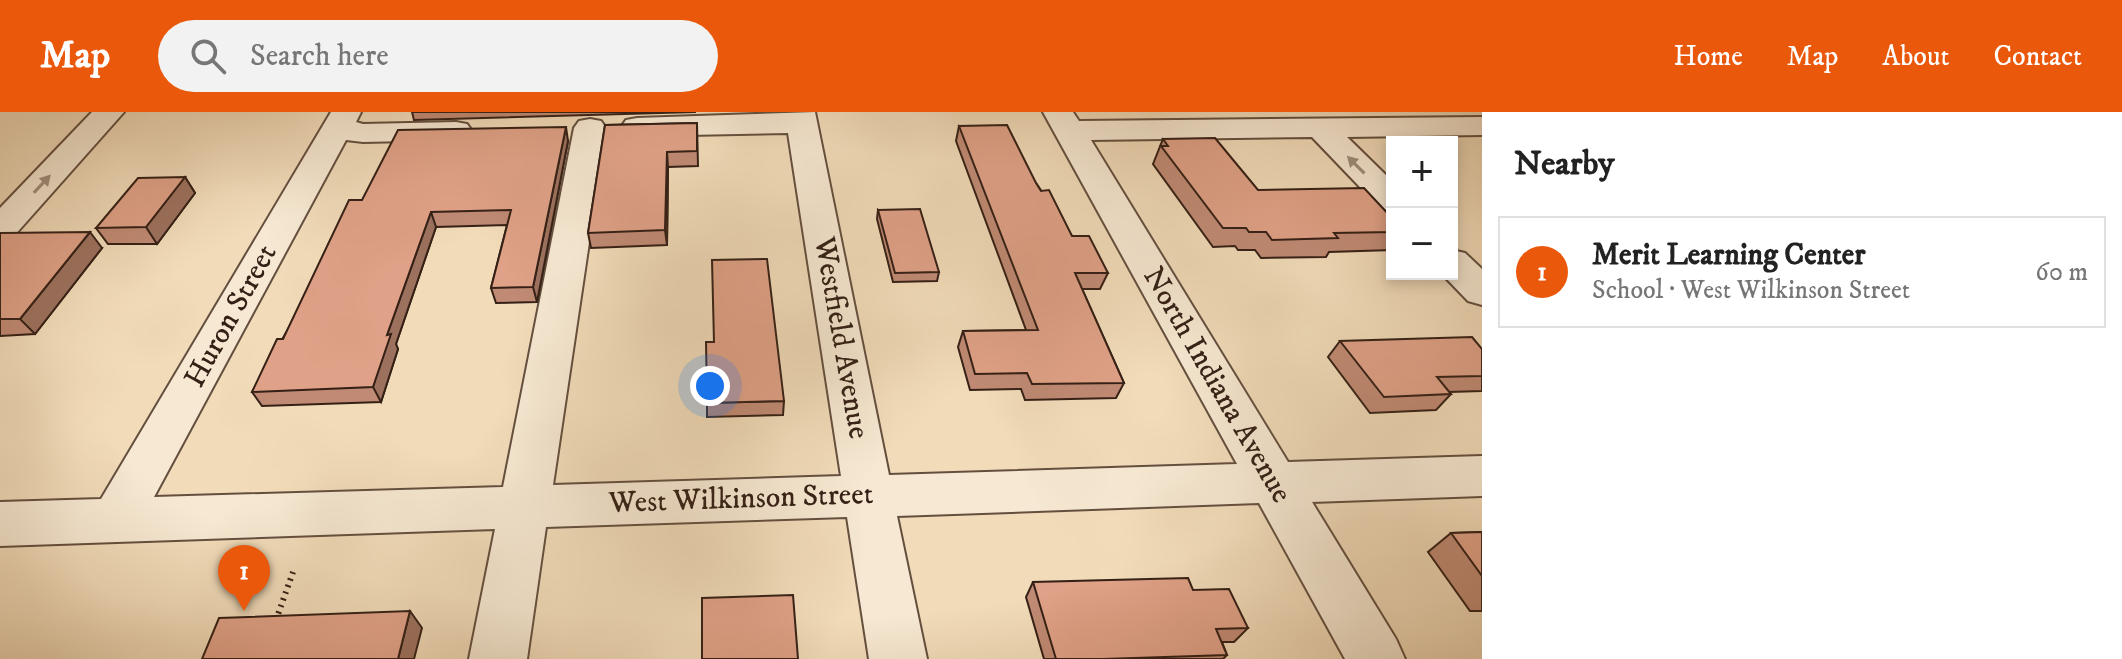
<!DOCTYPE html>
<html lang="en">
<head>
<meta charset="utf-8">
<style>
  :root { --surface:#fff; --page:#f2f2f2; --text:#222; --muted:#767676; --line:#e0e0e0; --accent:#ea580c }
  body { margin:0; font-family:"IM FELL DW Pica",serif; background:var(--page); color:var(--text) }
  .controls { position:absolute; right:24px; top:24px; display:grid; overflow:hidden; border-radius:0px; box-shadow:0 4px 12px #0003 }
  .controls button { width:72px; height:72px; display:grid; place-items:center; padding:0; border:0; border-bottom:2px solid var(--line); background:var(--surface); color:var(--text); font:40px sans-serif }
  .you { position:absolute; left:710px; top:274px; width:28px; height:28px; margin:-20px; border:6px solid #fff; border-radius:50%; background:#1a73e8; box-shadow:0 0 0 12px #1a73e833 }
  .badge { display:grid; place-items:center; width:52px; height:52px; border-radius:50%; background:var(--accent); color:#fff; font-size:26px; font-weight:700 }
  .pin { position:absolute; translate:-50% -66px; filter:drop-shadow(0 2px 4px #0008) }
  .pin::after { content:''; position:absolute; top:42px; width:28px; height:24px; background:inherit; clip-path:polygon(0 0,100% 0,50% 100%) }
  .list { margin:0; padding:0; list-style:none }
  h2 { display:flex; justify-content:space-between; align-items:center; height:104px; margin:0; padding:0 32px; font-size:34px }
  h2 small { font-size:26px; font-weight:400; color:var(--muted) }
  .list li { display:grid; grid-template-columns:52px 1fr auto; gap:24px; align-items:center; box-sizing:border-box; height:112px; margin:0 16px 16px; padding:0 16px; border:2px solid var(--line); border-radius:0px }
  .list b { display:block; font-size:30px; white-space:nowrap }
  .list p { margin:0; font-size:26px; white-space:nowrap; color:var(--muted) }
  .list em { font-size:26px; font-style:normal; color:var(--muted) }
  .icon { flex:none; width:44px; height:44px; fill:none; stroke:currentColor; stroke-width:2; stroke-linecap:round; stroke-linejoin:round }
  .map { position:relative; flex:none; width:1482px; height:547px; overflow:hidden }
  header { display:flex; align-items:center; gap:48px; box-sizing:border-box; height:112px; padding:0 40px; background:var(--accent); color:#fff }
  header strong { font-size:38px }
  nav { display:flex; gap:44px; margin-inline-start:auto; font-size:28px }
  .search { width:560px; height:72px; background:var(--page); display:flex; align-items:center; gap:20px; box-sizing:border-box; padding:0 28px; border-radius:44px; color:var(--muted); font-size:30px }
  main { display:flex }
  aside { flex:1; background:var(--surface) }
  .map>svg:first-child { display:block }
</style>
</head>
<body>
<header>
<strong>Map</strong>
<div class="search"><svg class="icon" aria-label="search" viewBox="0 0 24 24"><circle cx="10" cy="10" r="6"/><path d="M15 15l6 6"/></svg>Search here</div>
<nav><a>Home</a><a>Map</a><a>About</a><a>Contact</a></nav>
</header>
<main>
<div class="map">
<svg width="1482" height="547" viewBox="0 0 1482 547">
  <rect width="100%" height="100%" fill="#f1dbb9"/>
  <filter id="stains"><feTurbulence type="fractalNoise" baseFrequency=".0025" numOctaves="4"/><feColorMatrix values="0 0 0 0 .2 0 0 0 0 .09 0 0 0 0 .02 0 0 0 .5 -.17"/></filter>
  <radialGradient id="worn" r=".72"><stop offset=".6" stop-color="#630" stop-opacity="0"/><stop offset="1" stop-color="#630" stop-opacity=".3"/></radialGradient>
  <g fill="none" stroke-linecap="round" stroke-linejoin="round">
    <defs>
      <g id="minor">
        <polygon points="92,0 124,0 13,125 0,128 0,96"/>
        <polygon points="331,0 361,0 356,10 363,12 456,10 467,12 472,19 467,26 456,28 363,30 346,28 154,385 503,375 574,16 579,9 590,7 601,9 606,16 553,373 841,364 788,21 637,24 626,22 621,15 626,8 637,6 815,0 889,363 1237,352 1043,0 1073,0 1079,9 1482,5 1482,23 1347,25 1392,69 1392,99 1380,96 1312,25 1091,28 1288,350 1482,344 1482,384 1312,390 1396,527 1405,547 1345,547 1259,391 897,404 927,547 869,547 847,405 546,415 527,547 469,547 495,417 0,434 0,390 101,387"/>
        <polygon points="1452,138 1465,141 1482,157 1482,193 1468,189 1442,162 1452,162"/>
      </g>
    </defs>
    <!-- minor casing -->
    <use href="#minor" stroke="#644f3f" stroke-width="4"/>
    <!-- path -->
    <polyline stroke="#352016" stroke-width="6" stroke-dasharray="2 5" stroke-linecap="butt" points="276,508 293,460"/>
    <!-- minor -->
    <use href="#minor" fill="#f6e8d2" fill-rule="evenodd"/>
  </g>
  <!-- wall -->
  <g fill="#c08a74" stroke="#352016" stroke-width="2">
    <polygon points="412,0 696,0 414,8"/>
    <polygon points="697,11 698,54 668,55 667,133 591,136 588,121 605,13"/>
    <polygon points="959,14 1036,71 1072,124 1108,161 1100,177 1082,177 1124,271 1116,286 1025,288 1021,277 970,278 958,235 963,219 1026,218 956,29"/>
    <polygon points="1163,27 1258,78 1392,106 1392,138 1329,140 1326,145 1261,146 1255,138 1238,138 1235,134 1213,135 1153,52"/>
    <polygon points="568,29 537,190 496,191 491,176 507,113 436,115 396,232 398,237 381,290 262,294 252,280 362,88"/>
    <polygon points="185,65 195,81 157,132 108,132 96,116"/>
    <polygon points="878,98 939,160 937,169 893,170 877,107"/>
    <polygon points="0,121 102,136 35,222 0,224"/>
    <polygon points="1340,229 1482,237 1482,279 1449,280 1451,282 1436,298 1370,301 1328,245"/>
    <polygon points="784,289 783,303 707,305 707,291"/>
    <polygon points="1482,420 1482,499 1470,499 1428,440 1451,421"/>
    <polygon points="1033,470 1193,478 1248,516 1234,530 1222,530 1227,543 1223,547 1044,547 1026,485"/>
  </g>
  <!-- shaded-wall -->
  <g fill="#9c715e" stroke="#352016" stroke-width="2">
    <polygon points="566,15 568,29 537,190 533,175"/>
    <polygon points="667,40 668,55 667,133 665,118"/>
    <polygon points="185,65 195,81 157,132 146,115"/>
    <polygon points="431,100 436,115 396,232 398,237 381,290 373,275 387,223"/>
    <polygon points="90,120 102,136 35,222 20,207"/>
    <polygon points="410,499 422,516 414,547 398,547"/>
  </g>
  <!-- building -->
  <g fill="#dfa187" stroke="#352016" stroke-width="2">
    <polygon points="697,11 697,39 667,40 665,118 588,121 605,13"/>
    <polygon points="1007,13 1036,71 1041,79 1049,78 1072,124 1089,124 1108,161 1075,161 1124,271 1032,272 1027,261 975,262 963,219 1038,218 959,14"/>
    <polygon points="566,15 533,175 491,176 511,98 431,100 387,223 391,222 373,275 252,280 277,227 283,227 349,88 362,88 398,18"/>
    <polygon points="1215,26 1258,78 1364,76 1392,106 1392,120 1334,121 1338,126 1272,128 1266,120 1249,120 1246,116 1223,116 1161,34 1168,34 1163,27"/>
    <polygon points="185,65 146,115 96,116 138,66"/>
    <polygon points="920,97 939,160 895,161 878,98"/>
    <polygon points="90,120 20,207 0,207 0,121"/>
    <polygon points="767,147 784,289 707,291 706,230 714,230 712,148"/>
    <polygon points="1472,225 1482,237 1482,264 1437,265 1451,282 1384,285 1340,229"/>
    <polygon points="1482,420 1482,464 1451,421"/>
    <polygon points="1188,466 1193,478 1229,477 1248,516 1216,517 1227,543 1103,547 1056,547 1033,470"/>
    <polygon points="793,483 798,547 702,547 702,486"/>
    <polygon points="410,499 398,547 202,547 219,506"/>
  </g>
  <!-- one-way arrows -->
  <defs><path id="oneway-solid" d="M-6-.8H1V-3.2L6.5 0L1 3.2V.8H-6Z" transform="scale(2)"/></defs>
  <g fill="#9f8e7d">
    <use href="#oneway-solid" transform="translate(1356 53) rotate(-135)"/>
    <use href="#oneway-solid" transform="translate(42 72) rotate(-47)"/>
  </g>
  <g text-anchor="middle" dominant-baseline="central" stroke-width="6" stroke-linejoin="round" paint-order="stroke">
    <!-- street labels -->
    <g font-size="30" fill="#352016" stroke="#f6e8d2">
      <text transform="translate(231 204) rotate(-61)">Huron Street</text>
      <text transform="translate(841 226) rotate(80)">Westfield Avenue</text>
      <text transform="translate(1217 273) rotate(60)">North Indiana Avenue</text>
      <text transform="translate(741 387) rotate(-2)">West Wilkinson Street</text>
    </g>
  </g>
  <rect width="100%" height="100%" filter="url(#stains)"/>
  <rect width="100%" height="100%" fill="url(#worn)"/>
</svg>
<div class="controls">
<button>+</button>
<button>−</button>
</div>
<div class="you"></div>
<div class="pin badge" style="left:244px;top:499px">1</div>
</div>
<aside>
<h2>Nearby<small></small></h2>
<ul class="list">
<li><span class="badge">1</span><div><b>Merit Learning Center</b><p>School · West Wilkinson Street</p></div><em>60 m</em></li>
</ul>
</aside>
</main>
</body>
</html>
